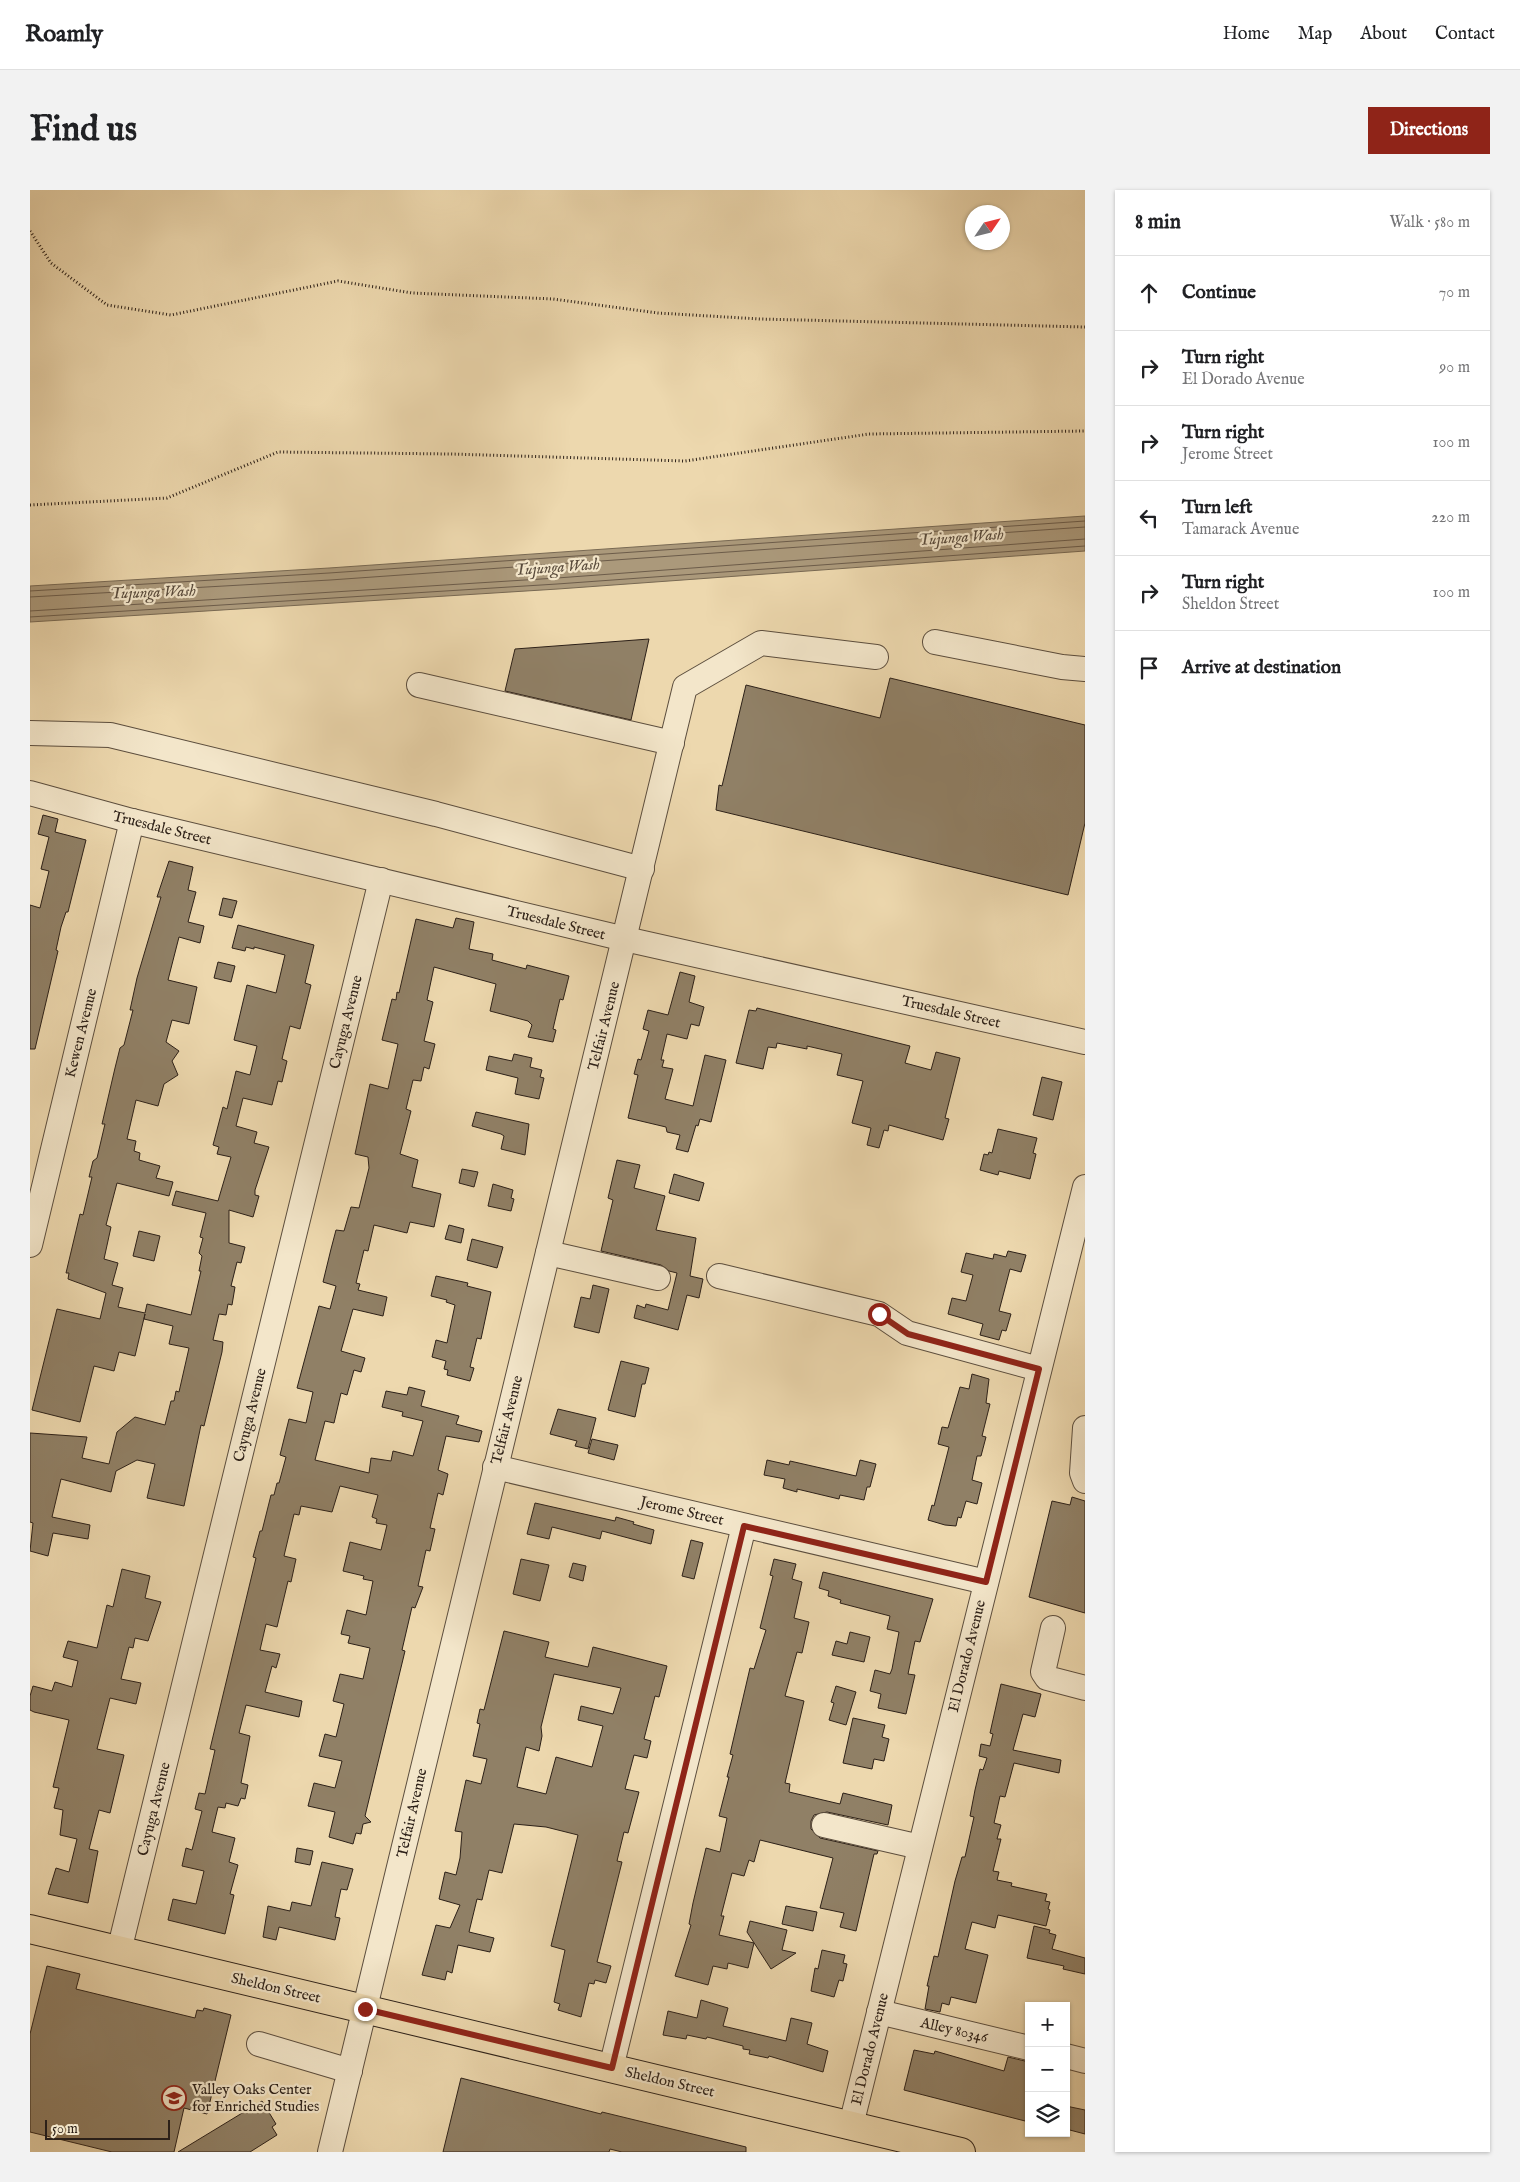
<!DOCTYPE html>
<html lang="en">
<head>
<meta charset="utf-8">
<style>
  :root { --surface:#fff; --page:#f2f2f2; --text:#202124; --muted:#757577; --line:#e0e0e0; --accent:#8f2418 }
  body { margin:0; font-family:"IM FELL English",serif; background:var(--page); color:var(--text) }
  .controls { position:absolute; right:15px; bottom:15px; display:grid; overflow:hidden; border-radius:0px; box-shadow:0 1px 4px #0004 }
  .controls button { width:45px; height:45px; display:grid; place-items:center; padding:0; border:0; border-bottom:1px solid var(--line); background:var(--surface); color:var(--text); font:25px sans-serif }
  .compass { position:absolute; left:935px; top:15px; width:45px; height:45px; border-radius:50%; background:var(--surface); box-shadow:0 1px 4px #0004; rotate:55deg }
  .scale { position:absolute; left:15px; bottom:12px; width:125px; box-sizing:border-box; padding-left:5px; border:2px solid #2c2018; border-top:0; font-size:14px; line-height:18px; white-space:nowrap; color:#2c2018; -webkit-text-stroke:4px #f3e6ca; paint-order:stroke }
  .stop { position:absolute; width:15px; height:15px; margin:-11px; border:4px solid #8f2418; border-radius:50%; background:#fff }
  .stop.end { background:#8f2418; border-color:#fff; box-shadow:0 1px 5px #0008 }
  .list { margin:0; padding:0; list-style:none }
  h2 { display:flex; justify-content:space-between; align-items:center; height:65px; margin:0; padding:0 20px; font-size:21px }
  h2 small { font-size:16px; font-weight:400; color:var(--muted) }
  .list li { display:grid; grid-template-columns:32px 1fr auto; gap:15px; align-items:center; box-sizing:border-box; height:75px; padding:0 20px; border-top:1px solid var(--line) }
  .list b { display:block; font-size:19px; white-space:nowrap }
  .list p { margin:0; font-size:16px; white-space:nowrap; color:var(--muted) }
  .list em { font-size:16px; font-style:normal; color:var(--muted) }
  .icon { flex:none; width:28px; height:28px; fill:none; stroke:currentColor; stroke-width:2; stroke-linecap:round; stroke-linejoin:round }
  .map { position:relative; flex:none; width:1055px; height:1962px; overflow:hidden; border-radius:0px }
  header { display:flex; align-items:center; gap:30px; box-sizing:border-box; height:70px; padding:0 25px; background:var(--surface); border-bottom:1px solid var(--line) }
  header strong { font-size:24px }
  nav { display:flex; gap:28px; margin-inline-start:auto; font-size:18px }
  .intro { display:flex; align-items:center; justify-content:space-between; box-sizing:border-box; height:120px; padding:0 30px }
  h1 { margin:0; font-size:35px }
  .button { padding:12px 22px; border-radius:0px; background:var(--accent); color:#fff; font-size:18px; font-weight:700 }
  main { display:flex; gap:30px; padding:0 30px }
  aside { flex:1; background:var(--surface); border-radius:0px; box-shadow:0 1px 4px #0004 }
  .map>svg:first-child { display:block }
</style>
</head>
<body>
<header>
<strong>Roamly</strong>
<nav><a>Home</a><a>Map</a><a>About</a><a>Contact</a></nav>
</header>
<div class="intro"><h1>Find us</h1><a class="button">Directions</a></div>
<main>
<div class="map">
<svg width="1055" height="1962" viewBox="0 0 1055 1962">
  <rect width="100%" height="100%" fill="#edd8ae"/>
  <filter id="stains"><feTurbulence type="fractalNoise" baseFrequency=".004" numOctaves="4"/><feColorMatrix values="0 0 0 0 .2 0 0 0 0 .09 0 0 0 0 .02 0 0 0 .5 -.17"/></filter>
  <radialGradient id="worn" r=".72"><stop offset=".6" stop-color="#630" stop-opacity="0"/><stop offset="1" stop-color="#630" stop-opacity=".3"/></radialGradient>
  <!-- water -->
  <polygon fill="#ab997b" stroke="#786953" points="1055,326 1055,361 528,399 0,432 0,396 299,378"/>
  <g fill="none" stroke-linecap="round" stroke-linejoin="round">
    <!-- shore -->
    <g stroke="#6c5c4a" stroke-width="1">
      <polyline points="0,401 299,383 1055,331"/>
      <polyline points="0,407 300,390 1055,337"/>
      <polyline points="0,421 527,388 1055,349"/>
      <polyline points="0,427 527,394 1055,356"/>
    </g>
  </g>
  <!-- building -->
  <g fill="#908066" stroke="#2c2018" fill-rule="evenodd">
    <polygon points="619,449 601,530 475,501 485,459"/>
    <polygon points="860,488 1055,535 1055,633 1038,705 686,620 689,595 692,596 716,495 850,528"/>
    <polygon points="13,625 28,629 25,642 56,650 38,722 36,722 31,737 26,760 28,761 5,859 0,859 0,715 10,718 19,681 11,679 19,647 8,644"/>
    <polygon points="139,671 163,677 158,700 166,702 158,732 174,736 170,753 149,747 138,790 167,797 159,834 142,830 136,852 149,861 142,871 148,885 134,894 128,916 106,910 97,949 106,951 104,961 110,963 109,970 130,976 126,988 143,992 139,1006 87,993 76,1035 81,1037 74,1069 88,1073 82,1095 93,1098 88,1117 115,1123 117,1114 161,1125 171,1081 169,1081 172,1066 169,1063 173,1048 170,1047 176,1023 142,1015 146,1001 188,1011 201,967 187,964 189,957 183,955 193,917 197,919 206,881 220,885 227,856 204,850 217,795 246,803 255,765 224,757 224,759 216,757 215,761 202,758 208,735 284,755 275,793 281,795 270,839 260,836 252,869 257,871 252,892 248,891 242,915 213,908 206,936 227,942 224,953 239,957 225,1000 225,1005 229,1006 223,1027 199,1020 199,1053 215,1057 211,1073 207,1072 201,1096 205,1097 202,1115 198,1114 196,1125 189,1124 183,1150 193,1152 192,1162 174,1236 171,1235 154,1316 117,1308 125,1274 107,1270 86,1281 81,1302 31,1289 22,1327 60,1335 58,1349 23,1343 18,1366 0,1361 3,1333 0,1332 0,1243 57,1247 52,1268 79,1274 87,1242 105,1227 135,1235 141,1211 144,1211 146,1201 149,1202 159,1158 139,1154 143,1136 114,1129 115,1124 105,1166 89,1162 84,1181 64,1176 50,1232 2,1220 27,1119 70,1129 76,1103 38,1089 39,1083 36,1083 50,1024 53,1025 62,987 59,987 63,971 67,968 75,934 72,934 85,878 90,858 94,855 103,820 100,820 107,788 131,707 127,707"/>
    <polygon points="193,708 207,711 202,728 189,725"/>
    <polygon points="426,728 444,732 439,759 463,764 462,770 496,779 497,775 539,786 533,810 530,809 523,839 526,840 523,852 498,847 502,835 498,831 460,821 466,794 404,777 397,810 403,812 394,851 405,854 399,879 394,877 391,891 383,890 376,919 381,921 370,964 388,970 382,997 411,1004 404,1037 380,1032 377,1043 344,1035 338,1061 334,1060 326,1093 330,1094 328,1100 357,1107 353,1126 323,1119 311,1161 335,1168 331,1182 324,1180 317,1205 311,1203 304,1233 295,1231 285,1270 339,1283 341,1268 361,1271 363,1261 383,1266 393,1231 372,1226 373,1222 352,1217 356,1201 377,1205 379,1197 395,1201 391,1216 429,1226 426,1234 452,1241 449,1252 416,1246 408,1280 418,1284 413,1305 408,1303 400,1338 405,1339 400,1361 396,1360 388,1396 393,1397 385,1418 382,1417 372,1460 375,1461 335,1626 341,1632 333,1634 331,1644 326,1643 323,1654 299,1647 305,1622 278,1616 284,1593 305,1598 312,1571 289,1566 295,1544 306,1547 314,1514 303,1511 310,1484 333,1489 340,1458 318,1453 320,1446 311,1444 317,1420 336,1425 343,1391 333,1389 334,1386 313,1381 320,1352 351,1360 357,1335 346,1333 347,1329 342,1327 348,1305 310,1296 302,1322 271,1316 269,1325 264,1324 254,1366 266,1369 261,1392 258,1391 247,1437 236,1434 230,1460 250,1464 246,1478 242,1476 235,1502 272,1511 269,1527 216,1515 209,1543 220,1546 211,1593 218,1595 215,1609 211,1608 208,1616 196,1613 195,1618 188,1617 182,1642 205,1648 199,1672 208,1675 200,1704 204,1705 195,1744 138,1730 143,1709 166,1714 174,1681 152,1676 156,1658 162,1660 172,1621 165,1619 169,1603 175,1604 185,1560 180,1559 226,1368 223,1367 230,1341 232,1341 241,1305 244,1305 247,1293 249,1293 256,1267 250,1265 259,1229 276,1233 283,1202 267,1198 289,1116 300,1119 306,1096 293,1092 301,1059 306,1040 314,1041 321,1017 329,1018 339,978 338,967 325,964 340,894 358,899 368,854 352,850 362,809 366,810 367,802 369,803 386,729 423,738"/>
    <polygon points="188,772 205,776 201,792 184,788"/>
    <polygon points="650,782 665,786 659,812 674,817 669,836 661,834 657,849 637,844 631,870 634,870 632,877 643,879 635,909 663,916 675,865 696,870 681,932 670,929 668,936 666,935 658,962 646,959 650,945 637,942 636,937 598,928 608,885 604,884 608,869 611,870 619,841 613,839 618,820 638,825"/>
    <polygon points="727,818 880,856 875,873 901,880 906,862 930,868 915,928 919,929 913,950 859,935 858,941 854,940 849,958 837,955 841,938 822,933 833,891 807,885 812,864 777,856 777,859 747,853 746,858 738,857 733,879 706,873 719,820 726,821"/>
    <polygon points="484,864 502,868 500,877 512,880 510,887 514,888 509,909 485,904 488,888 456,880 459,866 482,871"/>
    <polygon points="1012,887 1032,892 1023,930 1003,925"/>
    <polygon points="446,922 499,934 495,965 471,959 474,946 471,944 442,936"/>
    <polygon points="968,939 1007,948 1003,963 1006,964 1000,989 969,981 968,985 950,980 954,964 958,965 959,962 962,963"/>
    <polygon points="587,970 610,975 604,998 635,1006 626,1040 666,1048 660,1086 673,1089 669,1108 657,1105 648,1140 604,1128 607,1115 615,1118 616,1114 638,1120 647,1083 639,1081 631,1075 571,1061 583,1010 578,1008"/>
    <polygon points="432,979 448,982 444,997 429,993"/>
    <polygon points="644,984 674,993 669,1011 639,1003"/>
    <polygon points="463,994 483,1000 481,1008 484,1009 481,1021 458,1016"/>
    <polygon points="419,1035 434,1039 431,1053 415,1049"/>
    <polygon points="109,1041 130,1046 124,1071 103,1066"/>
    <polygon points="442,1049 473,1057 467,1078 437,1070"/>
    <polygon points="978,1061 996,1065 991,1082 980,1079 969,1121 981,1124 976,1141 972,1140 969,1150 950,1145 953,1134 918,1124 922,1108 936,1111 943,1085 931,1082 936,1063 963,1069 964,1064 976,1067"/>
    <polygon points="406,1086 438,1093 437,1096 461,1102 451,1149 447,1148 440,1177 444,1178 440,1191 417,1185 418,1180 414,1179 416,1171 402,1167 406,1150 417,1153 425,1115 416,1112 417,1110 401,1106"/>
    <polygon points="563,1095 579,1099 569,1143 544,1137 551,1107 560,1109"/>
    <polygon points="591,1171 619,1178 615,1194 612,1194 605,1227 578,1220"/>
    <polygon points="942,1184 959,1189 956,1213 960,1214 952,1246 956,1247 951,1266 947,1266 942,1290 952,1293 947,1314 936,1311 931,1328 928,1327 926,1336 915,1335 898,1330 902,1315 904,1316 919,1257 908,1254 912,1237 918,1238 930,1197 939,1199"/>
    <polygon points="528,1219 566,1228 558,1259 545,1256 547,1251 520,1244"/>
    <polygon points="562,1249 588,1255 584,1270 558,1263"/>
    <polygon points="737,1270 759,1275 760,1271 826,1286 830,1270 846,1274 840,1297 837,1297 834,1310 810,1305 809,1309 767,1299 767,1302 753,1298 755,1289 734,1285"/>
    <polygon points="1042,1307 1055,1311 1055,1423 999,1407 1022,1311 1040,1315"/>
    <polygon points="505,1313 585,1331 586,1327 604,1332 603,1334 624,1340 621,1354 572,1341 570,1349 522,1337 519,1349 497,1344"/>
    <polygon points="661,1350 673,1353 664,1389 652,1386"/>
    <polygon points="491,1369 519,1375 510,1411 483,1404"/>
    <polygon points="744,1369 766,1374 762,1389 772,1392 764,1428 779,1432 772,1463 767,1462 755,1506 774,1511 755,1593 760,1594 759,1602 810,1614 813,1603 862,1615 858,1635 797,1622 784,1625 781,1631 781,1639 790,1648 848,1661 847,1664 844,1664 826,1741 810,1737 814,1723 790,1718 803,1668 730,1650 724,1672 719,1670 714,1686 702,1683 691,1726 694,1726 689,1745 724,1753 718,1778 698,1773 697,1779 683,1776 678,1795 645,1786 661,1735 659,1734 663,1713 676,1658 690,1662 697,1628 689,1626 699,1587 697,1587 703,1565 700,1564 720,1478 724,1479 736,1440 730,1438 743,1386 740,1385"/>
    <polygon points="543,1373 556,1376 553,1391 539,1387"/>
    <polygon points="92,1379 120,1386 115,1408 131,1412 118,1451 105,1448 103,1458 99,1457 91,1489 111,1493 106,1514 80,1508 67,1559 94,1565 80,1623 69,1620 59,1659 68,1661 58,1713 18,1704 26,1678 39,1682 47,1649 30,1645 33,1620 24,1618 29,1598 23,1597 39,1530 4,1522 0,1520 0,1506 3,1496 22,1501 25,1492 42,1497 48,1471 33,1467 38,1451 67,1458 77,1415 83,1417"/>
    <polygon points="793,1382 903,1409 890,1452 885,1451 878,1484 885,1485 876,1524 848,1518 851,1504 840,1501 845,1480 860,1484 862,1479 869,1442 857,1439 860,1426 810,1413 811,1410 798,1406 799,1401 789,1398"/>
    <path d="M474,1441L519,1452L515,1467L558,1477L563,1457L637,1476L629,1507L625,1506L614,1549L621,1551L617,1568L604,1565L595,1599L609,1602L598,1643L594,1642L587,1671L592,1672L567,1772L581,1776L576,1793L565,1790L564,1794L559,1793L551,1827L528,1820L530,1814L524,1812L535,1760L521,1756L548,1645L516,1637L484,1634L472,1683L459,1680L452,1710L447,1709L439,1742L464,1748L460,1762L428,1755L422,1783L417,1781L415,1790L392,1785L406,1735L420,1738L430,1715L409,1709L415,1682L426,1685L430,1668L432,1642L425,1641L436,1590L451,1594L457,1569L443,1566L450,1534L447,1533L450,1519L454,1520ZM524,1484L591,1498L583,1524L551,1516L548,1530L573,1536L562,1577L526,1567L516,1604L487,1597L496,1557L509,1561L512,1546L511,1537Z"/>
    <polygon points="820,1442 840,1447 834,1472 802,1465 806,1451 817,1454"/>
    <polygon points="971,1494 1011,1504 1005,1527 993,1524 983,1560 1031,1570 1029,1583 984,1573 975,1607 970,1606 964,1633 971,1635 967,1649 971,1649 963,1681 969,1682 967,1690 982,1693 981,1696 1017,1704 1015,1711 1020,1712 1018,1719 1020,1720 1016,1736 968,1725 965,1738 942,1732 935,1759 958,1765 946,1813 921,1807 919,1815 912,1813 910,1822 895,1819 899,1796 897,1796 904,1766 908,1767 925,1691 932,1667 935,1667 944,1627 940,1626 945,1600 950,1579 953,1580 957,1568 949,1566 951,1554 960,1556 963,1544 960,1543"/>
    <polygon points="806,1496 826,1502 816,1535 799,1530 804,1513 801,1512"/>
    <polygon points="823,1528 855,1535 852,1547 859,1549 854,1571 844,1569 842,1579 813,1573"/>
    <polygon points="267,1658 283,1661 280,1675 265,1672"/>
    <polygon points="292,1672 323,1679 317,1700 311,1699 305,1727 310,1728 305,1750 249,1737 246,1750 233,1747 238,1716 260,1721 262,1712 281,1716"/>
    <polygon points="756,1716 787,1722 783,1741 752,1734"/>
    <polygon points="720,1731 757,1740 752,1760 766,1763 741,1779 717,1742"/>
    <polygon points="1004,1736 1020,1740 1019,1743 1026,1745 1022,1759 1055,1768 1055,1784 1033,1779 1034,1776 997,1768"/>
    <polygon points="792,1760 815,1765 813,1773 817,1774 813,1791 809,1790 804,1807 781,1801 785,1778 788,1779"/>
    <polygon points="17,1776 50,1784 46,1799 165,1828 167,1820 173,1821 174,1818 201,1825 177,1924 154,1918 144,1962 82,1962 0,1942 0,1844"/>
    <polygon points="671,1810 698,1818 693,1836 756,1851 761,1828 782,1833 777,1854 798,1861 793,1882 739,1866 738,1868 719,1864 720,1860 713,1859 713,1856 677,1847 676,1849 657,1845 656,1849 633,1845 638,1821 667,1828"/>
    <polygon points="884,1860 904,1864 905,1861 974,1881 978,1867 999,1872 999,1932 874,1900"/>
    <polygon points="431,1888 571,1924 572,1922 716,1957 716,1962 592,1962 580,1959 579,1962 413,1962"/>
    <polygon points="232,1911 246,1934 242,1937 247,1945 220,1962 148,1962"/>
    <polygon points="1036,1916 1055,1920 1055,1944 1036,1939"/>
  </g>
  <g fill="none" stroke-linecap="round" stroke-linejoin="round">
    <defs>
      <g id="minor">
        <polyline points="905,452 1032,477 1055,479"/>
        <polyline points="389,495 642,553"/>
        <polyline points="0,543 80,545 406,624 612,679"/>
        <polyline points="0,603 102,631 595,749 1055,852"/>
        <polyline points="0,1055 102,631"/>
        <polyline points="518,1063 628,1088"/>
        <polyline points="689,1086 849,1124 877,1143 1009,1179"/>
        <polyline points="1055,1238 1052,1283 1055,1291"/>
        <polyline points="465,1277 956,1392"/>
        <polyline points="1023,1438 1013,1482 1017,1488 1055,1498"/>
        <polyline points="794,1635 890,1657"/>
        <polyline points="89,1761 351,690"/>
        <polyline points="849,1822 999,1858"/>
        <polyline points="229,1854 320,1881"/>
        <polyline points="1036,1866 1055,1871"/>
        <polyline points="581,1878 714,1336"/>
        <polyline points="821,1935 1055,997"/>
        <polyline points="300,1962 655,497 731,453 846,467"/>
      </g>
      <polyline id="major" points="0,1739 931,1962"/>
    </defs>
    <!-- minor casing -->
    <use href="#minor" stroke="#5c4e3e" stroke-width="26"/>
    <!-- major casing -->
    <use href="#major" stroke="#2c2018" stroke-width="30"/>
    <!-- path -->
    <g stroke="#2c2018" stroke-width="3" stroke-dasharray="1 2.5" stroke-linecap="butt">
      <polyline points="0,41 21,73 77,115 141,125 308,91 382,103 523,109 628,123 730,129 1055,137"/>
      <polyline points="0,315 137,308 248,262 421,264 655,271 839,244 1055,241"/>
    </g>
    <!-- minor -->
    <use href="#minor" stroke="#f3e6ca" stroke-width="24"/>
    <!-- major -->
    <use href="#major" stroke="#edd8ae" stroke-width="28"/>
  </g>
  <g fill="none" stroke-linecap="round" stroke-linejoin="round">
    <!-- route -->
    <polyline stroke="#8f2418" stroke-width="6" points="335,1819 582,1878 714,1336 956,1392 1009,1179 878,1144 849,1124"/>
  </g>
  <!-- icons -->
  <defs>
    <symbol id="school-ring" viewBox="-11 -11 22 22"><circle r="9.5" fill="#f3e6ca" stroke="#8f2418" stroke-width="1.5"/><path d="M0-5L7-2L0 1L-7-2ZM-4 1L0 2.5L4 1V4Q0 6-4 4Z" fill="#8f2418"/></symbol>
  </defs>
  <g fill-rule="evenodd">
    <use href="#school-ring" x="130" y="1894" width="28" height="28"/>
  </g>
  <g text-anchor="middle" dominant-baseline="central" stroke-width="4.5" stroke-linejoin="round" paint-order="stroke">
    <!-- street labels -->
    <g font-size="15" fill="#2c2018" stroke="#f3e6ca">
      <text transform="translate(132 638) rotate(14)">Truesdale Street</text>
      <text transform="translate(526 733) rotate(14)">Truesdale Street</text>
      <text transform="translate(921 822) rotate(13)">Truesdale Street</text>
      <text transform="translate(316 832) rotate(-76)">Cayuga Avenue</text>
      <text transform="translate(574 836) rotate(-76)">Telfair Avenue</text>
      <text transform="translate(51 843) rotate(-76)">Kewen Avenue</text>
      <text transform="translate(220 1225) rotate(-76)">Cayuga Avenue</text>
      <text transform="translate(477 1230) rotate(-76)">Telfair Avenue</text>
      <text transform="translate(652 1321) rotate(13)">Jerome Street</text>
      <text transform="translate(937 1466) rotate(-76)">El Dorado Avenue</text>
      <text transform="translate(124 1619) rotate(-76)">Cayuga Avenue</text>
      <text transform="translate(382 1623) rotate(-77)">Telfair Avenue</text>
      <text transform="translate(246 1798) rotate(13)">Sheldon Street</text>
      <text transform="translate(924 1840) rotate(13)">Alley 80346</text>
      <text transform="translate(840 1859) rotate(-76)">El Dorado Avenue</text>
      <text transform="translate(640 1892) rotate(13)">Sheldon Street</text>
    </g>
    <!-- poi labels -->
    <g font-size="15" fill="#2c2018" stroke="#f3e6ca" text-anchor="start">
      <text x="162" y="1899">Valley Oaks Center<tspan x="162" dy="17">for Enriched Studies</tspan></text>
    </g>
    <!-- water labels -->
    <g font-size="16" font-style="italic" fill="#584a3b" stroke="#f3e6ca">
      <text transform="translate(931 348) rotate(-4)">Tujunga Wash</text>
      <text transform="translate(527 378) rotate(-4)">Tujunga Wash</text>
      <text transform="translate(123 403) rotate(-2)">Tujunga Wash</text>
    </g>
  </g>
  <rect width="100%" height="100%" filter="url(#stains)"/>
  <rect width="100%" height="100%" fill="url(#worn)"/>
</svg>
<div class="controls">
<button>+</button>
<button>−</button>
<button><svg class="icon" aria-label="layers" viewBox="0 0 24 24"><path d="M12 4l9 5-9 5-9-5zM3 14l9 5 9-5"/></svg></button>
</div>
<svg class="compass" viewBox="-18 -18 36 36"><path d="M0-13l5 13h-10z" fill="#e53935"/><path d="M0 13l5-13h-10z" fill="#757577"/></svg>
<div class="scale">50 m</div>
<div class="stop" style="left:849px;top:1124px"></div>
<div class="stop end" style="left:335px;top:1819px"></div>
</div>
<aside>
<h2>8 min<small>Walk · 580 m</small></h2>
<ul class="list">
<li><svg class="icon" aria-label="ahead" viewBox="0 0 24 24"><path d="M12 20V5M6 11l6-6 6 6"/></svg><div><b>Continue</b></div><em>70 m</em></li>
<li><svg class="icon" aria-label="right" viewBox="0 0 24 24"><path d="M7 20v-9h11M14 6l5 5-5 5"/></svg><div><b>Turn right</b><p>El Dorado Avenue</p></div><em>90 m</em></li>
<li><svg class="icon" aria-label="right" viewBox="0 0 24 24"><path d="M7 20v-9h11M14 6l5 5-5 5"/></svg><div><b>Turn right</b><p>Jerome Street</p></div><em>100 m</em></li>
<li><svg class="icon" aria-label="left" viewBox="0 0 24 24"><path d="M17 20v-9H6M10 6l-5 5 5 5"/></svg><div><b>Turn left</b><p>Tamarack Avenue</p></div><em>220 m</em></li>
<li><svg class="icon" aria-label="right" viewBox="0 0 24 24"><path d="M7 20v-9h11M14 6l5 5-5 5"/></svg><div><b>Turn right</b><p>Sheldon Street</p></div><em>100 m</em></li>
<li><svg class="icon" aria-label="arrive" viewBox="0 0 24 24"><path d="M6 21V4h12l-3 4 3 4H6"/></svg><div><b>Arrive at destination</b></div></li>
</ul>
</aside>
</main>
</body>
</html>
